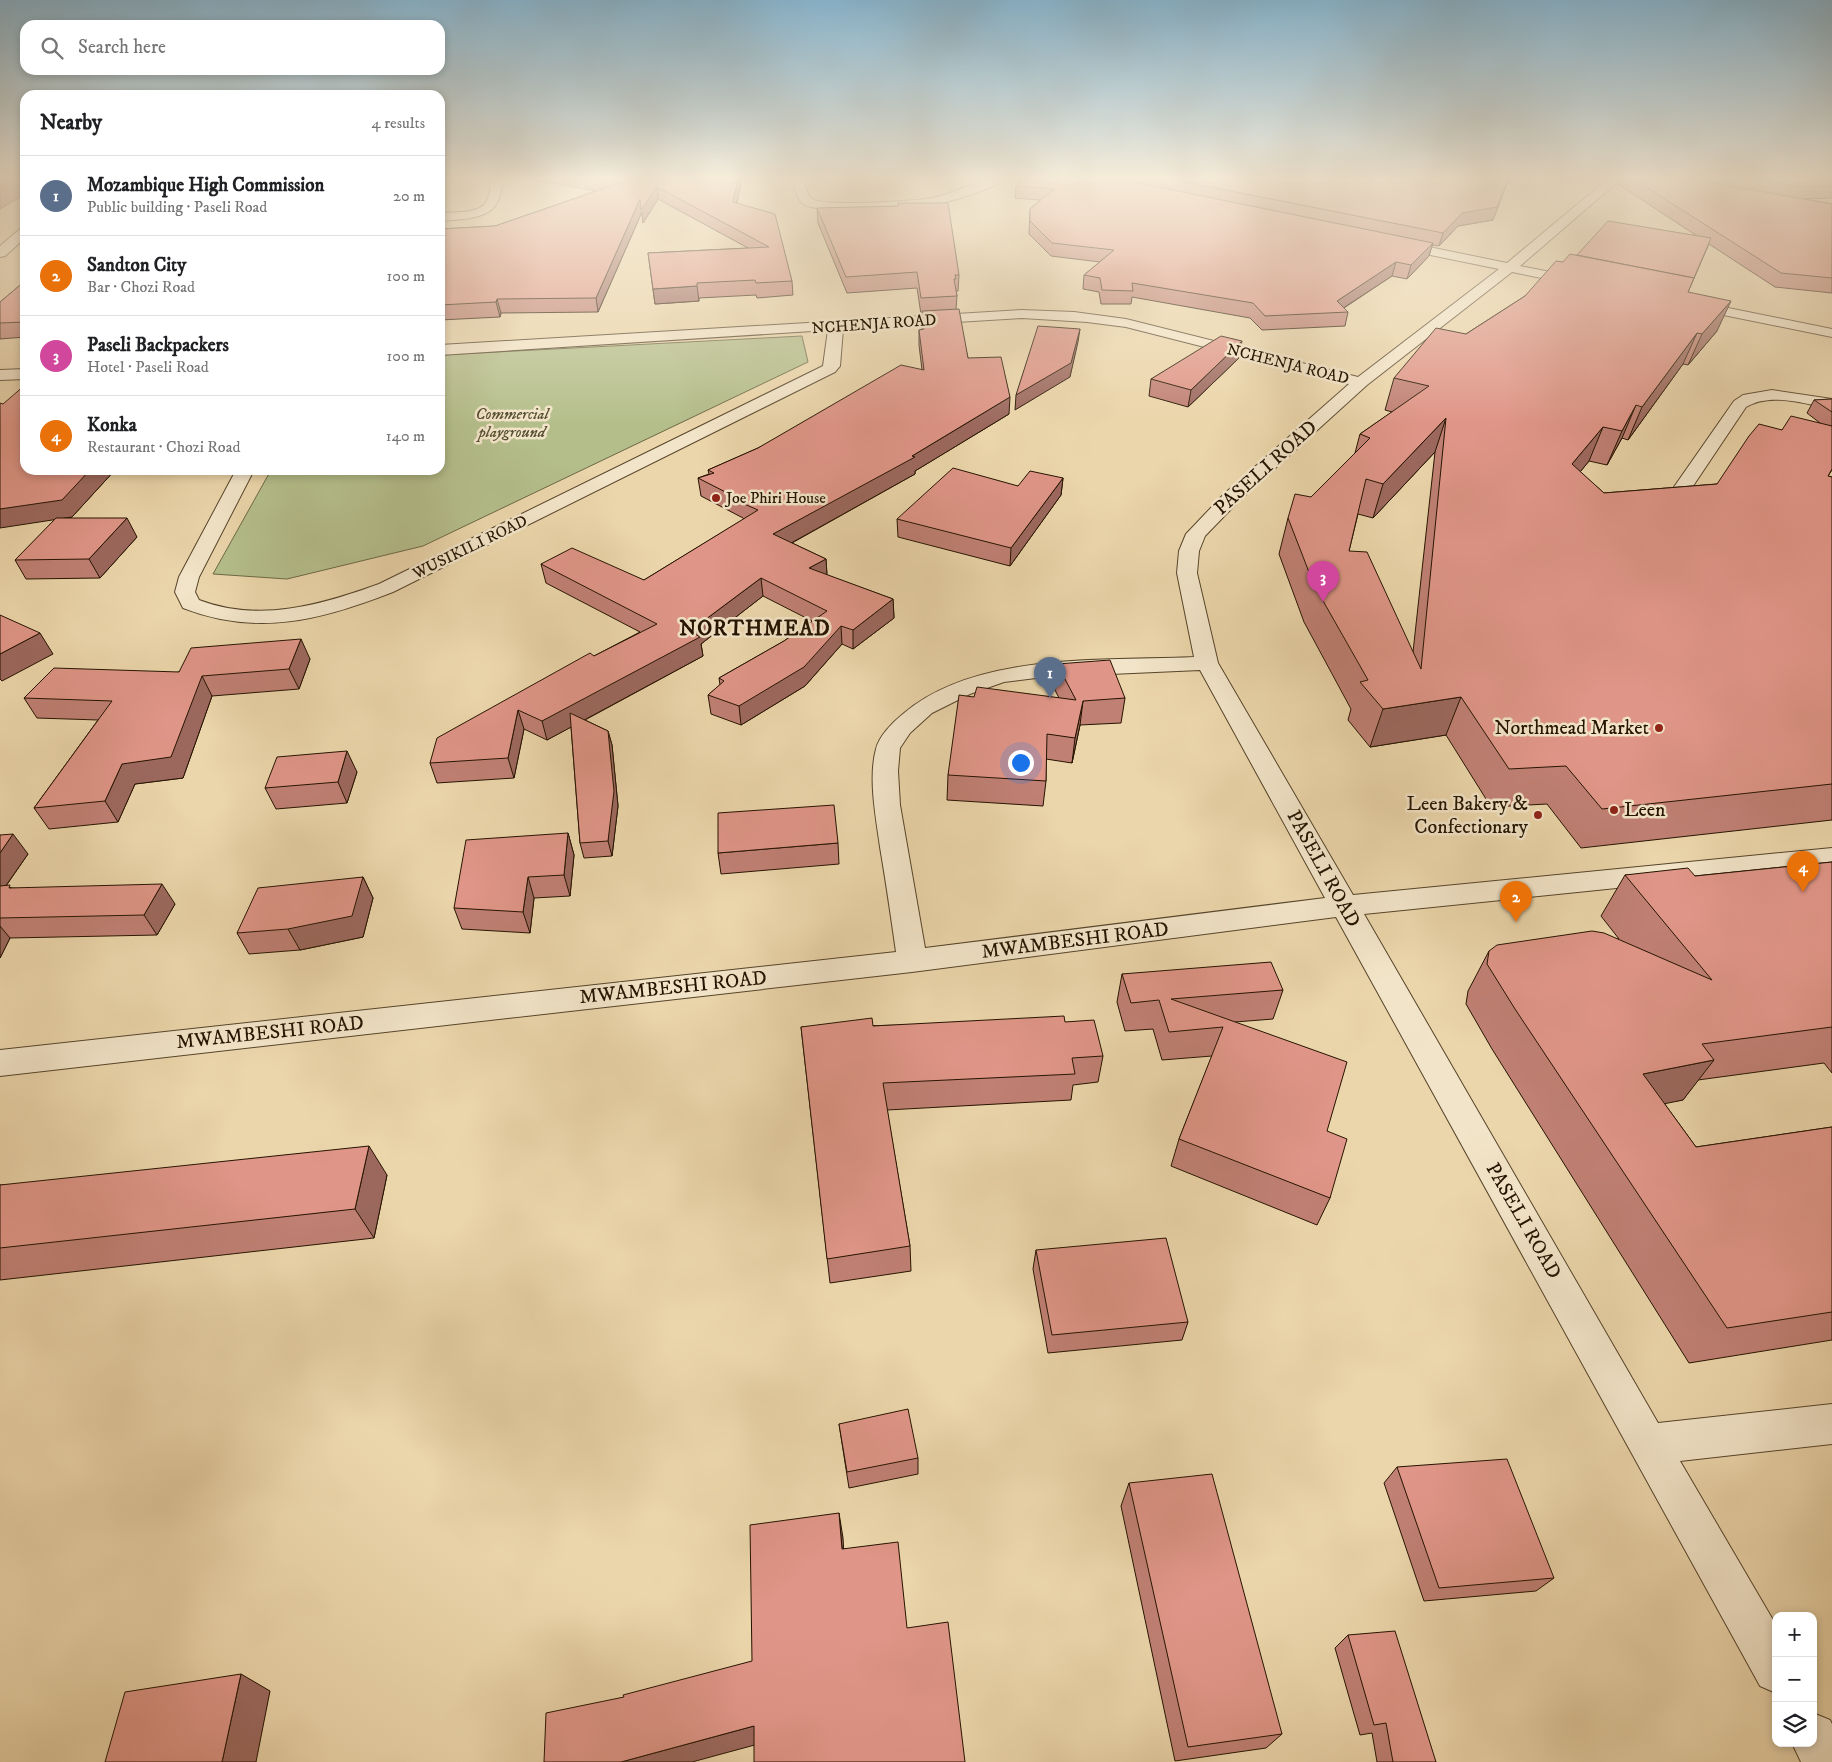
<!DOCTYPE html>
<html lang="en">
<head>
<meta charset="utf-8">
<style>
  :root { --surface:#fff; --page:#f2f2f2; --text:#202124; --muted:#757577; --line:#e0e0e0; --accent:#db2777 }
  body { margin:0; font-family:"IM FELL DW Pica",serif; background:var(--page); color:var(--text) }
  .controls { position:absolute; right:15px; bottom:15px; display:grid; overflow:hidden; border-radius:10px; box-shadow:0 2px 8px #0003 }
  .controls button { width:45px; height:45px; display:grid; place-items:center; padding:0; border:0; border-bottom:1px solid var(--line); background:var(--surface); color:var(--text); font:25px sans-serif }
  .you { position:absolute; left:1020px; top:762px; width:18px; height:18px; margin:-12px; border:4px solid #fff; border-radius:50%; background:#1a73e8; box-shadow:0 0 0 8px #1a73e833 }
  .badge { display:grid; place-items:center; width:32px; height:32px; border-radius:50%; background:var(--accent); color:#fff; font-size:16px; font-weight:700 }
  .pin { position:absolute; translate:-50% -41px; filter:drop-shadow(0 1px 2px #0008) }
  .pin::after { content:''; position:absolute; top:26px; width:18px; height:15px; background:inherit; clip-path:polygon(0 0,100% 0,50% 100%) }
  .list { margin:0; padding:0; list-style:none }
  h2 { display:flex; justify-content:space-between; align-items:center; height:65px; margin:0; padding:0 20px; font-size:21px }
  h2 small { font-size:16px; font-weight:400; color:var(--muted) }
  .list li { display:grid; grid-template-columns:32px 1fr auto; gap:15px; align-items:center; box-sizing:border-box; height:80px; padding:0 20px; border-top:1px solid var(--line) }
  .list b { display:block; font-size:19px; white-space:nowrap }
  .list p { margin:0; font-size:16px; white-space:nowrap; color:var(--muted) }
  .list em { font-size:16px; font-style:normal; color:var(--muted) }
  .icon { flex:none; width:28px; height:28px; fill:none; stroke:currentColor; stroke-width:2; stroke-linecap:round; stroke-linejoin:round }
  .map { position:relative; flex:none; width:1832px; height:1762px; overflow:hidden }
  .search { position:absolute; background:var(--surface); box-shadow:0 2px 8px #0003; left:20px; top:20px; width:425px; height:55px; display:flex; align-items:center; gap:12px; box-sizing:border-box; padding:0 18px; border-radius:15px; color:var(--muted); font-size:19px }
  .panel { position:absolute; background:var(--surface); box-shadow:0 2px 8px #0003; left:20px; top:90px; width:425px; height:385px; border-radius:15px }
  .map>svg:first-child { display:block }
</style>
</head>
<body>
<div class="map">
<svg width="1832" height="1762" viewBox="0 0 1832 1762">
  <rect width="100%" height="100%" fill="#ebd5aa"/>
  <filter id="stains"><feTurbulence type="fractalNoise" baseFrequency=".004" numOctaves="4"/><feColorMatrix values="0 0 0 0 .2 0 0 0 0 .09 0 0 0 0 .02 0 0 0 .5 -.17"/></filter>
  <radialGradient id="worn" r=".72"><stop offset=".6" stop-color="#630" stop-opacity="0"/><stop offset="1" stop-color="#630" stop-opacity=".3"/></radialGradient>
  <!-- green -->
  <polygon fill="#b4be8b" stroke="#6c6846" points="802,336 808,362 423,546 287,579 213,574 271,470 440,470 440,355"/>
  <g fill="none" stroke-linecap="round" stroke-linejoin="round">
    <defs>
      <g id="minor">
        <path d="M492,178H504C502,186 501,194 498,201C489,221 458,219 440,221V213C453,212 479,214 486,202C490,195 491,186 492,178Z"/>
        <path d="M792,178H804C805,184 807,196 812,199C824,207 915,201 932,198C957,193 980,178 1006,178C996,189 946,203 931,205C912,209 818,213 805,205C796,200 795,187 792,178Z"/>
        <path d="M1609,178H1622L1520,266L1586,279L1588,282L1586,285L1581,286L1512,272L1367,385L1238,502L1205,536L1199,551L1197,573L1218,663L1353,895L1832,848V866L1364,914L1658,1423L1832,1404V1444L1680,1461L1776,1625V1693L1760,1686L1336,917L912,972L0,1076V1050L896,952C891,917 886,882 880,847C876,818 868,778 876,749C879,736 893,722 903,714C975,652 1104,661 1194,657L1177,573L1179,551L1186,534L1224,494L1349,384L1126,327L1087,322L1022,318L843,329L840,366L835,372L393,592C321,620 258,637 183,608L175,592L179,577L236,470H254L199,577L195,592L199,600C259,623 321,605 379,584L823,366L828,330L440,355V345L1022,310L1074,312L1126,319L1358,377L1499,269L1391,247L1389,244L1391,241L1395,240L1507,263ZM1200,670L1325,898L925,948L900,805L898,771L900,748L910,733L932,713L970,694L1004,682L1044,677Z"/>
        <polygon points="25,227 25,238 5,256 0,257 0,246 21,228"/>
        <polygon points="1689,300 1832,329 1832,337 1684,307 1682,304 1684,301"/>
        <polygon points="25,369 25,379 0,380 0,370"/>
        <path d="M1772,390L1832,399V409C1805,404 1771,392 1746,407L1683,501L1676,503L1669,501L1667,497L1734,401L1743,395Z"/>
        <polygon points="1813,1713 1830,1720 1832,1724 1832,1762 1801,1762 1792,1743 1813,1743"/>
      </g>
    </defs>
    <!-- minor casing -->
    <use href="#minor" stroke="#56442a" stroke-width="2"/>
    <!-- minor -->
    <use href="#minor" fill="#f2e4c8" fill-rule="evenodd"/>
  </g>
  <!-- wall -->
  <g fill="#c08074" stroke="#251300" fill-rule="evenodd">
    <polygon points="532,178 742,178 737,203 792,281 793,295 757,298 756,295 699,298 699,301 655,304 648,253 748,248 658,199 643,223 642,212 598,312 501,313 500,317 440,320 440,229 495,226 596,191 533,180"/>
    <polygon points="1021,178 1509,178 1493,220 1458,226 1439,246 1432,245 1429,256 1407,279 1392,276 1344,308 1348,312 1345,326 1262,330 1250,318 1132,297 1131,304 1101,304 1099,292 1083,289 1084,275 1100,262 1051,256 1029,234 1030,209 1040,200 1015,198 1016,186"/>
    <path d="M1620,178H1832V198L1803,199L1832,204V293L1775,287L1709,244L1688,292L1717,331L1688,365L1683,364L1628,440L1622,438L1607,465L1589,461L1580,472L1604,493L1717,484L1782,430L1820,423L1807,413L1814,400L1832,399V470L1828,476L1832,477V820L1581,848L1547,804L1491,807L1446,735L1370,747L1348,720L1351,709L1304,622L1279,554L1288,518L1311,497L1355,453L1360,434L1392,412L1385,410L1394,378L1466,334L1525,296L1563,262L1577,255L1697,236L1618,184ZM1435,452L1413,652L1349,551L1358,514L1373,518Z"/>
    <polygon points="817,208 959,275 958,291 956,291 957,296 956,309 968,358 1009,414 915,471 915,474 792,543 826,559 827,575 893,599 894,618 853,649 842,644 805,686 741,725 711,714 708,695 720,685 719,678 784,641 812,621 763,596 701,644 703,656 585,720 608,731 612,745 618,806 612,856 584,858 580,843 571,727 547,740 524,729 514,778 437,783 430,763 594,656 640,632 546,583 541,564 644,580 744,519 743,518 701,496 698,478 709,474 708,470 758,448 922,370 919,345 919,330 922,330 922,314 921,314 917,288 847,293 818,223"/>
    <polygon points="25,281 25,337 0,339 0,302"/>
    <polygon points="1239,358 1188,407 1149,396 1151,379"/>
    <polygon points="25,470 115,470 72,517 67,518 137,537 100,578 26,579 15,560 55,520"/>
    <polygon points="1063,478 1061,495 1010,566 898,537 897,519 1018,486"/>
    <polygon points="310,659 299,689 212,696 183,778 135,784 118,822 49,829 34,808 98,720 37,718 24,698 179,672"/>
    <polygon points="1057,664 1125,698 1121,723 1080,725 1072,763 1046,759 1046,781 1043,806 947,800 948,775 974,697 1059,698 1054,688"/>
    <polygon points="357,772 347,803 276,809 265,788"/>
    <polygon points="568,833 574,855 570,896 534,898 530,933 462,929 454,908"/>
    <polygon points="0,835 28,854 6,886 12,888 175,904 157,935 10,938 0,958"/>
    <polygon points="838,843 839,864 721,874 718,853"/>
    <polygon points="1832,862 1832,1073 1824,1063 1698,1080 1683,1100 1664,1103 1696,1147 1832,1127 1832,1340 1689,1363 1492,1049 1466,1004 1468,991 1489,951 1619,939 1601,916 1625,875 1695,876"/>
    <polygon points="363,877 373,898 363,937 300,950 249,954 237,933"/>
    <polygon points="1122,974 1283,990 1273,1019 1235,1022 1327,1131 1330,1198 1317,1225 1171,1166 1179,1139 1212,1056 1162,1060 1153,1029 1125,1031 1117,1002"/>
    <polygon points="1065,1022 1103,1056 1098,1082 1073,1085 1071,1100 887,1110 910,1246 911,1271 830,1283 801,1027"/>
    <polygon points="387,1175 374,1238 0,1280 0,1185"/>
    <polygon points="1036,1250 1188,1322 1182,1340 1048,1353 1033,1269"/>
    <polygon points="839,1424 918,1458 918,1474 849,1488"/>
    <polygon points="1397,1467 1554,1578 1536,1591 1424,1601 1384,1483"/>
    <polygon points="1129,1483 1282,1734 1266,1748 1175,1761 1121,1506"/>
    <polygon points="1348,1635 1436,1762 1377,1762 1372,1733 1360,1735 1335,1648"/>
  </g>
  <!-- shaded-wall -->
  <g fill="#9c685e" stroke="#251300">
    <polygon points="17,178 19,178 25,191 25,194 0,209 0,188"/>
    <polygon points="738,178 742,178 734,215 733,202"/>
    <polygon points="1508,178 1509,178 1493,220 1458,226 1439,246 1443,233 1462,213"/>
    <polygon points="657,187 658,199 643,223 642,212 598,312 596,298 640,199"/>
    <polygon points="1433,243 1429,256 1407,279 1411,265"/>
    <polygon points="1396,262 1392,276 1337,312 1337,301"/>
    <polygon points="697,286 699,301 655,304 653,289"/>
    <polygon points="497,299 501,313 500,317 496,302"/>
    <polygon points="1731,301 1717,331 1688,365 1702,334"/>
    <polygon points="1080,329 1078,342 1070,377 1015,410 1016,395"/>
    <polygon points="1697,333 1683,364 1628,440 1642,407"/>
    <polygon points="1242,341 1239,358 1188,407 1191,390"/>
    <polygon points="1010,397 1009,414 915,471 915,474 775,552 773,534 912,456"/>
    <polygon points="1636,405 1622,438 1607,465 1622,431"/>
    <polygon points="1446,418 1435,452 1373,518 1383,484"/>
    <polygon points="1603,427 1589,461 1558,499 1572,464"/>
    <polygon points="90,470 115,470 72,517 0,528 0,509"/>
    <polygon points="1063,478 1061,495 1010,566 1011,548"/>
    <polygon points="127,518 137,537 100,578 89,559"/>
    <polygon points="826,559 827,577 809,568"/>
    <polygon points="761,578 763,596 701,644 703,656 547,740 542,721 690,631"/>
    <polygon points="893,599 894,618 853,649 853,630"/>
    <polygon points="841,626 842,644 805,686 741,725 739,706"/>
    <polygon points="40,633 53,654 2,681 0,679 0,654"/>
    <polygon points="301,639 310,659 299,689 289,669"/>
    <polygon points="202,676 212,696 183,778 135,784 118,822 105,801 122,764"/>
    <polygon points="1461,697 1446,735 1370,747 1383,709"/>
    <polygon points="1083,701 1080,725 1072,763 1075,738"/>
    <polygon points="518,710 524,729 514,778 508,758"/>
    <polygon points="608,731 612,745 618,806 612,856 608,841"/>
    <polygon points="347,751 357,772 347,803 338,782"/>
    <polygon points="568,833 574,855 570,896 564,875"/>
    <polygon points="13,834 28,854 0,894 0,853"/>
    <polygon points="363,877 373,898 363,937 300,950 288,929"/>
    <polygon points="528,877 534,898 530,933 523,912"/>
    <polygon points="162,884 175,904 157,935 144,915"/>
    <polygon points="0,926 10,938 0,958"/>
    <polygon points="1714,1060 1683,1100 1614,1114 1643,1074"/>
    <polygon points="369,1146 387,1175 374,1238 355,1209"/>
    <polygon points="839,1513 843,1538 845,1573 842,1549"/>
    <polygon points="241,1674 270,1691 256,1762 222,1762"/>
    <polygon points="754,1726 762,1743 692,1762 621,1762"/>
  </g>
  <!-- building -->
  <g fill="#df9587" stroke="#251300" fill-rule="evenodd">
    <polygon points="0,178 17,178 0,188"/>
    <polygon points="591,178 738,178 733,202 775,214 792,281 756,283 755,280 697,283 697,286 653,289 648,253 769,247 657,187 641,210 640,199 596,298 497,299 496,302 440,305 440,229 495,226 620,183"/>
    <polygon points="1021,178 1114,178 1433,243 1411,265 1396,262 1337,301 1348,312 1265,316 1253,303 1132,283 1133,291 1102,290 1100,278 1084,275 1114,250 1052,243 1030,221 1030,209 1054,189 1016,186"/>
    <polygon points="1165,178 1508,178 1497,207 1462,213 1443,233"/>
    <polygon points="1632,178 1685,178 1832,204 1832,278 1781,273"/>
    <polygon points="1746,178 1832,178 1832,186 1800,187"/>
    <polygon points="898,203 948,203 959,275 955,275 956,279 954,279 957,296 921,298 917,272 846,277 817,208 898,206"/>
    <polygon points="1608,221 1711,238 1694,278 1577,255"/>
    <path d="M1570,254L1694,278L1688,292L1731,301L1702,334L1697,333L1642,407L1636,405L1622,431L1603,427L1572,464L1604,493L1717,484L1749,436L1759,424L1782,430L1791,416L1832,426V469L1828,476L1832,477V784L1602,809L1566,766L1509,769L1461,697L1383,709L1360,682L1368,680L1314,585L1288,518L1295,494L1311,497L1370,438L1360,434L1429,386L1394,378L1436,328L1466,334L1525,296L1556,261L1563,262ZM1446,418L1421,669L1367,552L1349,551L1366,479L1383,484Z"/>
    <polygon points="25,281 25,322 0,323 0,302"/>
    <polygon points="959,309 968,358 1001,357 1010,397 912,456 915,457 773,534 826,559 809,568 893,599 853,630 841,626 804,667 739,706 708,695 724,681 719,678 784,641 827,611 761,578 690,631 700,637 542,721 518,710 508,758 430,763 437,738 590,653 594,656 657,624 541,564 572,548 644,580 758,510 742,503 745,502 698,478 714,473 708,470 758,448 901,365 924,370 919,330 924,329 922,311"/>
    <polygon points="1038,326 1080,329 1071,363 1016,395"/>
    <polygon points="1221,336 1242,341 1191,390 1151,379"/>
    <polygon points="25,385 25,470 90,470 62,500 0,509 0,403 3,404"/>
    <polygon points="1832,399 1832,412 1814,400"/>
    <polygon points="953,468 1018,486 1030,471 1063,478 1011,548 897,519"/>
    <polygon points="56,518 127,518 89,559 15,560"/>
    <polygon points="0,615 40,633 0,654"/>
    <polygon points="301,639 289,669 202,676 171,757 122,764 105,801 34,808 112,701 24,698 54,668 179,672 191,648"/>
    <polygon points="1110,660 1125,698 1083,701 1075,738 1047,734 1046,781 948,775 959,695 974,697 977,687 1076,700 1057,664"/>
    <polygon points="570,713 608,731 614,791 608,841 580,843"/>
    <polygon points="347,751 338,782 265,788 277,757"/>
    <polygon points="834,805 838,843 718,853 718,813"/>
    <polygon points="568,833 564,875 528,877 523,912 454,908 466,840"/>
    <polygon points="13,834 0,853 0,835"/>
    <polygon points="1832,862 1832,1027 1702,1044 1714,1060 1643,1074 1696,1147 1832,1127 1832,1312 1727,1328 1515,1009 1487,964 1489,951 1497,945 1592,931 1604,933 1712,980 1625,875 1688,868 1695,876"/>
    <polygon points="363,877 352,916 288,929 237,933 258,888"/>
    <polygon points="162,884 144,915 0,918 0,886 10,885 9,888"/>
    <polygon points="1271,962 1283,990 1171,999 1347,1062 1327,1131 1347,1139 1330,1198 1179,1139 1223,1027 1169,1032 1159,1000 1131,1003 1122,974"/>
    <polygon points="1064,1016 1065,1022 1094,1020 1103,1056 1072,1058 1075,1074 883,1083 910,1246 827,1259 801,1027 872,1018 873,1026"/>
    <polygon points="369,1146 355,1209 0,1248 0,1185"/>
    <polygon points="1166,1238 1188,1322 1052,1335 1036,1250"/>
    <polygon points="908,1409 918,1458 847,1472 839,1424"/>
    <polygon points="1507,1459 1554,1578 1439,1588 1397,1467"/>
    <polygon points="1212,1474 1282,1734 1188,1747 1129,1483"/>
    <polygon points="839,1513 842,1549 898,1542 907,1628 948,1622 965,1762 754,1762 754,1726 621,1762 544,1762 546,1713 624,1697 623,1695 752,1661 750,1525"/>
    <polygon points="1395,1631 1436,1762 1393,1762 1386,1723 1374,1725 1348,1635"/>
    <polygon points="241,1674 222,1762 105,1762 125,1692"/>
  </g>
  <!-- sky -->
  <linearGradient id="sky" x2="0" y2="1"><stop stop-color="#88b6d0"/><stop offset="0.42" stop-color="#f6ecd9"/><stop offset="1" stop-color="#f6ecd9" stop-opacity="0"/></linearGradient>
  <rect width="1832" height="425" fill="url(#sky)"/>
  <!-- markers -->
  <g fill="#8f2418" stroke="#f2e4c8" stroke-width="2">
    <circle cx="716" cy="498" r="5"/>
    <circle cx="1659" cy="728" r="5"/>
    <circle cx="1614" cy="810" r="5"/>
    <circle cx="1538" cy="815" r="5"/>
  </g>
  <g text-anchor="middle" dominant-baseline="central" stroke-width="5" stroke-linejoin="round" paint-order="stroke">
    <!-- far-street labels -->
    <g font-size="16" fill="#251300" stroke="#f2e4c8">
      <text transform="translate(874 324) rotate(-4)">NCHENJA ROAD</text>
      <text transform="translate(1288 364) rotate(14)">NCHENJA ROAD</text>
      <text transform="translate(470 547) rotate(-26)">WUSIKILI ROAD</text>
    </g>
    <!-- far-park labels -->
    <g font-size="16" font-style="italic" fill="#574f31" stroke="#f2e4c8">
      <text x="512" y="414">Commercial<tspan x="512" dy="18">playground</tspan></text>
    </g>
    <!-- far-poi labels -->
    <g font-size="16" fill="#251300" stroke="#f2e4c8" text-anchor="start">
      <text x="726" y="498">Joe Phiri House</text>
    </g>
    <!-- street labels -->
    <g font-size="20" fill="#251300" stroke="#f2e4c8">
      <text transform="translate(1266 468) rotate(-42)">PASELI ROAD</text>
      <text transform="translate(1323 869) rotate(61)">PASELI ROAD</text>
      <text transform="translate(1075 941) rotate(-7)">MWAMBESHI ROAD</text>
      <text transform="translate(673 988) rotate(-6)">MWAMBESHI ROAD</text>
      <text transform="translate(270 1033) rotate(-6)">MWAMBESHI ROAD</text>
      <text transform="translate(1523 1221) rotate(60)">PASELI ROAD</text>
    </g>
    <!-- poi labels -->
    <g font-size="20" fill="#251300" stroke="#f2e4c8" text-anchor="end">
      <text x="1649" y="728">Northmead Market</text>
      <text x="1528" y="804">Leen Bakery &amp;<tspan x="1528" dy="23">Confectionary</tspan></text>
      <text x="1624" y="810" text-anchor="start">Leen</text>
    </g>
    <!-- far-district labels -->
    <g font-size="21" font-weight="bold" letter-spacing="1" fill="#251300" stroke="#f2e4c8">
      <text x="755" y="629">NORTHMEAD</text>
    </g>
  </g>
  <rect width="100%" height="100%" filter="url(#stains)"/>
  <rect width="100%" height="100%" fill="url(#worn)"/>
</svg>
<div class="controls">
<button>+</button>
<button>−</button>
<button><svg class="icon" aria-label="layers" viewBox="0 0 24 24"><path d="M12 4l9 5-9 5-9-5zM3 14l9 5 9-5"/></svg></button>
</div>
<div class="you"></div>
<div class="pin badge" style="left:1050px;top:698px;background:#5c6f8a">1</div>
<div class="pin badge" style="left:1516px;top:922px;background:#e8710a">2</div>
<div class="pin badge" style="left:1323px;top:602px;background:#d1479c">3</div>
<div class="pin badge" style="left:1803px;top:892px;background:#e8710a">4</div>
<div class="search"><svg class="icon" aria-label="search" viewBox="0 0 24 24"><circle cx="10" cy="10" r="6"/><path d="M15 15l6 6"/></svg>Search here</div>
<section class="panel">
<h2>Nearby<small>4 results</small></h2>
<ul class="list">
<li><span class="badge" style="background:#5c6f8a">1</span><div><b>Mozambique High Commission</b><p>Public building · Paseli Road</p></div><em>20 m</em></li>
<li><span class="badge" style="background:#e8710a">2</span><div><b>Sandton City</b><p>Bar · Chozi Road</p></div><em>100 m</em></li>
<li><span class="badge" style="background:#d1479c">3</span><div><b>Paseli Backpackers</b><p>Hotel · Paseli Road</p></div><em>100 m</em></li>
<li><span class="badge" style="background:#e8710a">4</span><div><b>Konka</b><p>Restaurant · Chozi Road</p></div><em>140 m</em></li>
</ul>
</section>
</div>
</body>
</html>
